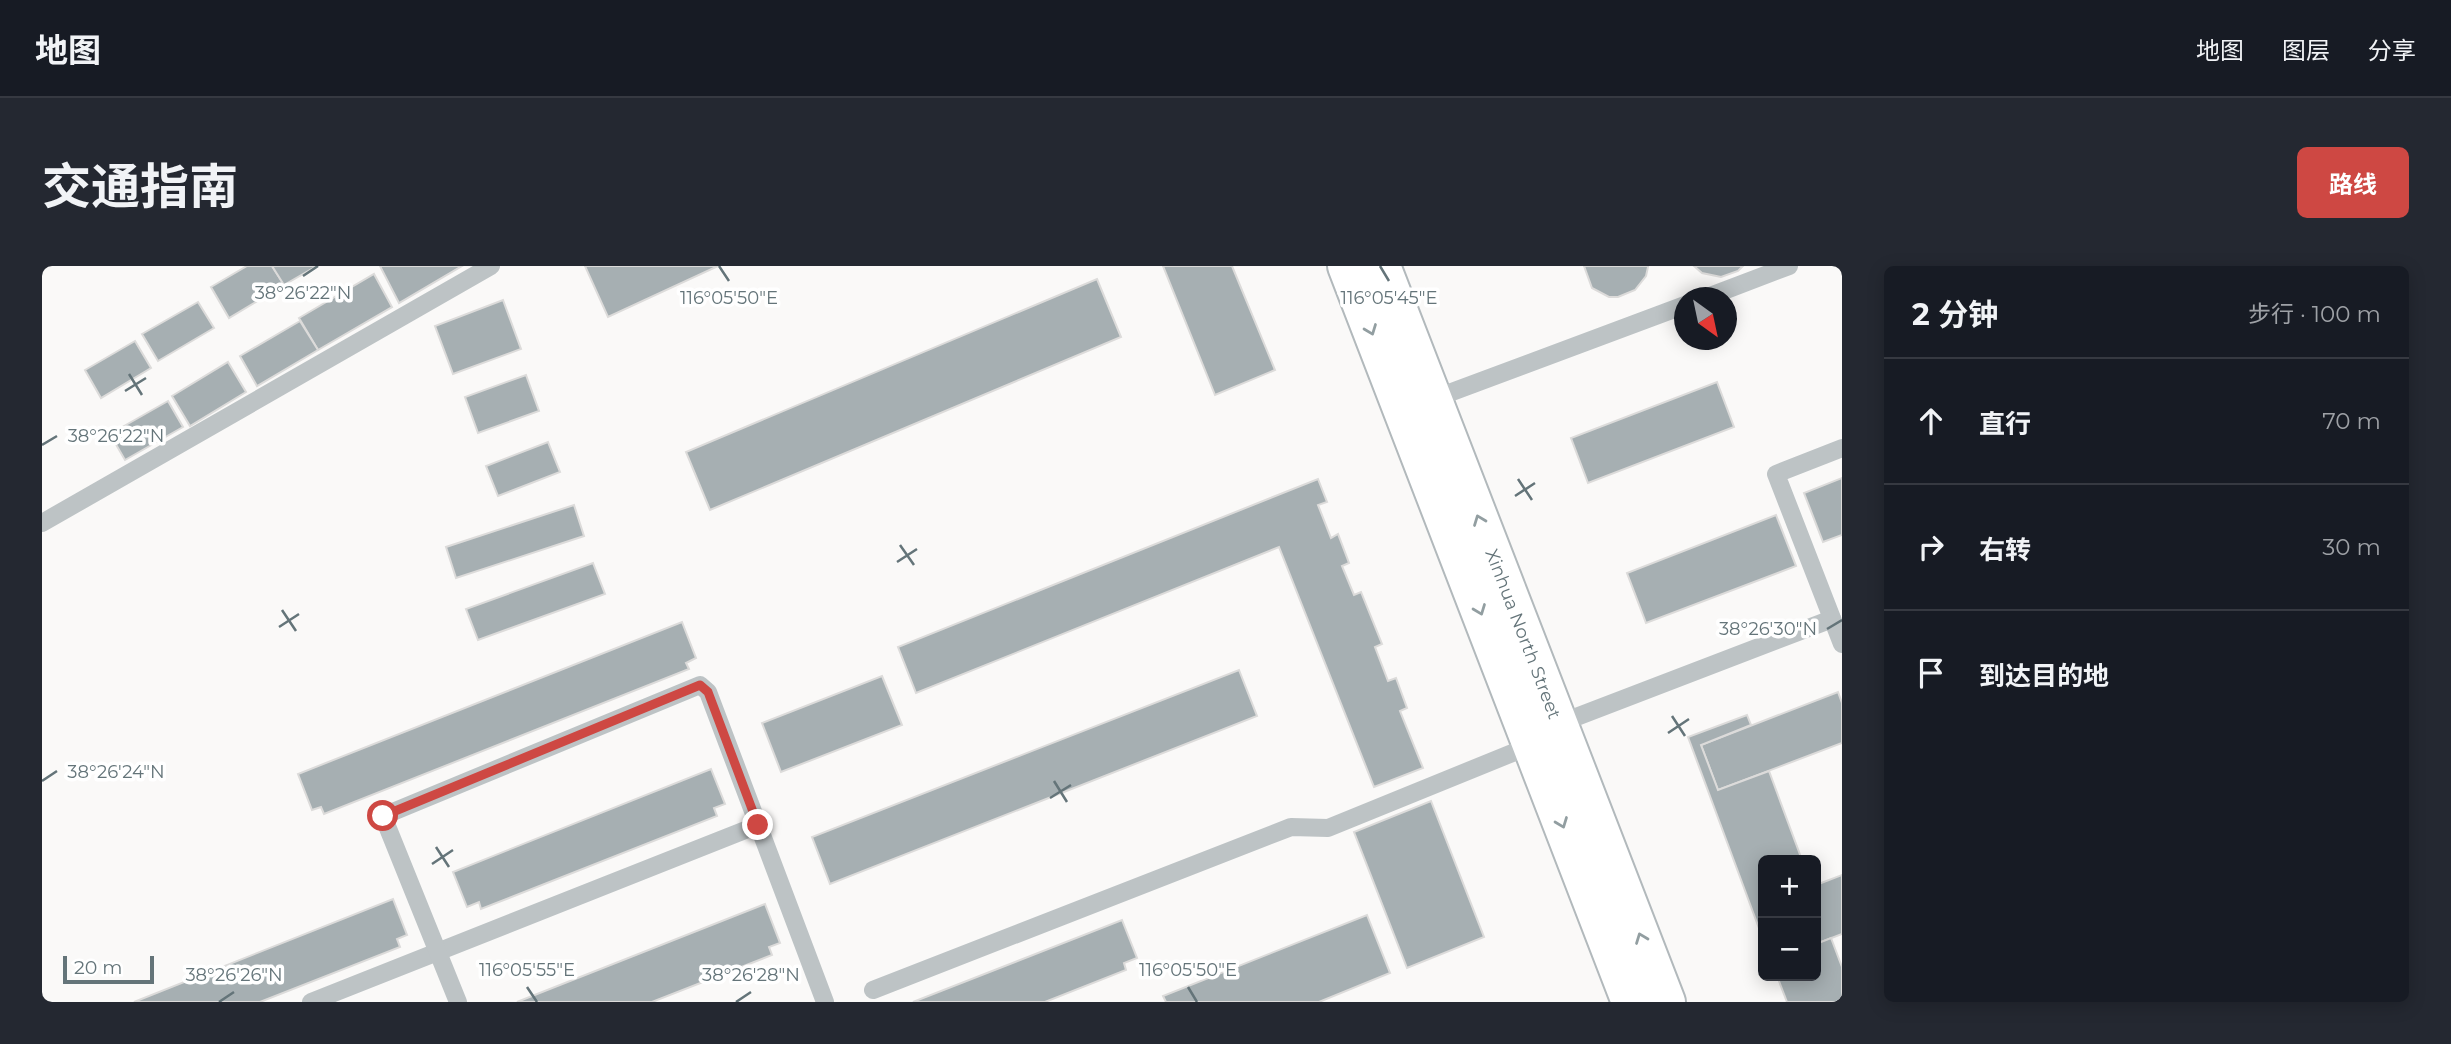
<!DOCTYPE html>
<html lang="zh">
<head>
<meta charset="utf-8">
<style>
  :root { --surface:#171b24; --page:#242831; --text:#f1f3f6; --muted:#9ea1a6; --line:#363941; --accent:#ce4843 }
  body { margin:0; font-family:Montserrat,"Noto Sans SC",sans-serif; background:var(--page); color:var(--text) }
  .controls { position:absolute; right:21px; bottom:21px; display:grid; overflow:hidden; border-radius:10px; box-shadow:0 4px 18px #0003 }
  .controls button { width:63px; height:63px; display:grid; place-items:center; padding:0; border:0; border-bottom:2px solid var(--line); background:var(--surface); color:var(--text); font:35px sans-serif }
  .compass { position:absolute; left:1632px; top:21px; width:63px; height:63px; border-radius:50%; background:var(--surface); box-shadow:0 4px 18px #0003; rotate:147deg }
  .scale { position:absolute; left:21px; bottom:18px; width:91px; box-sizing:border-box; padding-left:7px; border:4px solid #647479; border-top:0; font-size:19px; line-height:24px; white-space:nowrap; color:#647479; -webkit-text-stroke:5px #fff; paint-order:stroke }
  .stop { position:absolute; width:21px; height:21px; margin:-16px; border:5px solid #ce4843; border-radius:50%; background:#fff }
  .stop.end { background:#ce4843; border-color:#fff; box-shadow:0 2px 7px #0008 }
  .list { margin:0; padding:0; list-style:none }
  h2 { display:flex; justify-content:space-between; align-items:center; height:91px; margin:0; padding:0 28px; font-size:30px }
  h2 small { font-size:23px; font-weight:400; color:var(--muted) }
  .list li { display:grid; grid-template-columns:46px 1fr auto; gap:21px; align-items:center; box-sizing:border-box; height:126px; padding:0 28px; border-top:2px solid var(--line) }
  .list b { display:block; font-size:26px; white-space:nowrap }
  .list em { font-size:23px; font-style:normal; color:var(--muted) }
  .icon { flex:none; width:38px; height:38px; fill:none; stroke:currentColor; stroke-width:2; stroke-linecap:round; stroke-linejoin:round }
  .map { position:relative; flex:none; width:1800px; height:736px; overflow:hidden; border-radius:10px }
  header { display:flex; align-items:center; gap:42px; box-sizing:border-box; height:98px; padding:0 35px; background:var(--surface); border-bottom:2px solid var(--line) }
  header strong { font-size:33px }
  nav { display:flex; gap:38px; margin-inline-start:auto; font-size:24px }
  .intro { display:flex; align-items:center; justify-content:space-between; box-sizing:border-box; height:168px; padding:0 42px }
  h1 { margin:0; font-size:49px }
  .button { padding:18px 32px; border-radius:10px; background:var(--accent); color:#fff; font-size:24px; font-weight:700 }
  main { display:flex; gap:42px; padding:0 42px }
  aside { flex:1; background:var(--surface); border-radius:10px; box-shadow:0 4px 18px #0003 }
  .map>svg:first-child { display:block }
</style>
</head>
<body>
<header>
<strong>地图</strong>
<nav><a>地图</a><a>图层</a><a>分享</a></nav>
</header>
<div class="intro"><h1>交通指南</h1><a class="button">路线</a></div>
<main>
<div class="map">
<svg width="1800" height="736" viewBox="0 0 1800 736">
  <rect width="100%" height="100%" fill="#faf9f8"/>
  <!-- building -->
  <g fill="#a6afb2" stroke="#dcdbda" stroke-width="2">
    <polygon points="205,0 230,0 242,19 187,52 169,21"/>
    <polygon points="230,0 275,0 242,19"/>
    <polygon points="338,0 420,0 357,37"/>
    <polygon points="543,0 676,0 566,51"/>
    <polygon points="1121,0 1190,0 1233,104 1173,129"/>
    <polygon points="1542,0 1606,0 1606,1 1604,10 1593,24 1576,31 1567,31 1550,22"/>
    <polygon points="1652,0 1701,0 1696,5 1679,11 1660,7"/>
    <polygon points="332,8 350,41 276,84 257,52"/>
    <polygon points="1055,13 1079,71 668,244 644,186"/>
    <polygon points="461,34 479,83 411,108 393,60"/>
    <polygon points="156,36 172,62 116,95 100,68"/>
    <polygon points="258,55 276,84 215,120 198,90"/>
    <polygon points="93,75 109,102 59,132 43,104"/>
    <polygon points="186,96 204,126 148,160 130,130"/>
    <polygon points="484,109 497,145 436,167 423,131"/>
    <polygon points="1675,116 1692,161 1546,217 1529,172"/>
    <polygon points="126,135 141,161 83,194 68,168"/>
    <polygon points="506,176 518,206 456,230 444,200"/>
    <polygon points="1800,212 1800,269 1781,276 1762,227"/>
    <polygon points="1276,213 1285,236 1276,239 1289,272 1296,268 1307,297 1300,300 1312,329 1319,326 1340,378 1333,381 1346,415 1354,412 1365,442 1358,445 1381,502 1332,521 1237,281 874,427 856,381"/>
    <polygon points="532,239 542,270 414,312 404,281"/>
    <polygon points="1734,249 1754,300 1604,357 1585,307"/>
    <polygon points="551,297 563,328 436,374 424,343"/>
    <polygon points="640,356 654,392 644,397 647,403 282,548 279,541 270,544 256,508"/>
    <polygon points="1197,404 1215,450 788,618 770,571"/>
    <polygon points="840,410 860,459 739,506 720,457"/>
    <polygon points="1796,426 1800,437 1800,477 1676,524 1659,479"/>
    <polygon points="1705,449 1709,459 1659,479 1676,524 1727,505 1760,594 1721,594 1721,640 1719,640 1721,673 1646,471"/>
    <polygon points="669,503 683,538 672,542 675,550 439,643 437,636 425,641 411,606"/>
    <polygon points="1389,535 1442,671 1365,702 1312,566"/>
    <polygon points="1800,609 1800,668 1774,678 1774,619"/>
    <polygon points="351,633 365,669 355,673 358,681 218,736 92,736"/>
    <polygon points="723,638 738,677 727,681 730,689 610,736 475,736"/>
    <polygon points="1325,649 1348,707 1277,736 1124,736 1121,730"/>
    <polygon points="1080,654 1095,692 1082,697 1084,704 1003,736 871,736"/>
    <polygon points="1789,672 1800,701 1800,736 1745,736 1735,710 1774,710 1774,678"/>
  </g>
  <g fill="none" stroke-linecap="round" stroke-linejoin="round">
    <defs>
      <g id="secondary">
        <polyline points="1305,0 1589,736"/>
        <polyline points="1339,0 1624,736"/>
      </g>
    </defs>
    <!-- secondary casing -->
    <use href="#secondary" stroke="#b2b9bc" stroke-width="42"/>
    <!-- service -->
    <g stroke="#bdc3c5" stroke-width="18">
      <polyline points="1663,32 1747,0"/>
      <polyline points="1391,133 1643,39"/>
      <polyline points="1800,182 1734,208 1800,378"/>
      <polyline points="0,257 449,0"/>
      <polyline points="1516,458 1790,353"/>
      <polyline points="831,724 1249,561 1286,562 1490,479"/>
      <polyline points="269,736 716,559"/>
      <polyline points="416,736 341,550 658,419 666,426 783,736"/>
    </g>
    <!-- secondary -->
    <use href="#secondary" stroke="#fff" stroke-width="38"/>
  </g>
  <!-- one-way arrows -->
  <defs><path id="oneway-chevron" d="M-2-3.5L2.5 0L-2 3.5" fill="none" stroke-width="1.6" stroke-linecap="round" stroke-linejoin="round" transform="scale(1.75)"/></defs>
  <g stroke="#929ea1">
    <use href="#oneway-chevron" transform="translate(1329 64) rotate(69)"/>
    <use href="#oneway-chevron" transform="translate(1437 254) rotate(-111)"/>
    <use href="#oneway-chevron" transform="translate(1438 344) rotate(69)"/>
    <use href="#oneway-chevron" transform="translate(1520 557) rotate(69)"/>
    <use href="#oneway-chevron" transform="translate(1599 672) rotate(-111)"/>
  </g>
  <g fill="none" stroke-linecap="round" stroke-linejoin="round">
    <!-- route -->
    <polyline stroke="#ce4843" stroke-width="9" points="341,550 658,419 666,426 716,559"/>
  </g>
  <!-- ticks -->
  <path fill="none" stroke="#647479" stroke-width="2.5" d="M677,0L687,15M1338,0L1347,15M261,10L276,0M87,108L100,129M83,125L104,112M0,179L15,170M1476,213L1490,234M1473,230L1493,217M858,279L872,299M855,296L875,283M240,344L254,365M237,361L257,348M1785,363L1800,354M1630,450L1643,470M1626,467L1647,453M0,515L15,505M1012,515L1025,536M1008,532L1029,519M394,581L407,601M390,598L411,584M485,721L495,736M1146,721L1155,736M177,736L192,726M694,736L709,726"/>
  <g text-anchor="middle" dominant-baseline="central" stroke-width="7" stroke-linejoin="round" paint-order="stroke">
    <!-- street labels -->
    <g font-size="18" fill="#647479" stroke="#fff">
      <text transform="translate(1481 368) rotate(69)">Xinhua North Street</text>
    </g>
  </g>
  <g font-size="18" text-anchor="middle" fill="#647479" stroke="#fff" stroke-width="7" stroke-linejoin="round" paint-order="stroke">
    <text x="261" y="33">38°26'22"N</text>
    <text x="687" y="38">116°05'50"E</text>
    <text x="1347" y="38">116°05'45"E</text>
    <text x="74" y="176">38°26'22"N</text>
    <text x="1726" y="369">38°26'30"N</text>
    <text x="74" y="512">38°26'24"N</text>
    <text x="485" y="710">116°05'55"E</text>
    <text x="1146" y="710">116°05'50"E</text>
    <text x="192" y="715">38°26'26"N</text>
    <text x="709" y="715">38°26'28"N</text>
  </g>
</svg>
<div class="controls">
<button>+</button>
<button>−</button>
</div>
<svg class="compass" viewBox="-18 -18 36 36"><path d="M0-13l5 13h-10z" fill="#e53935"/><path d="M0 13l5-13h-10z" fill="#9ea1a6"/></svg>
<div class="scale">20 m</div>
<div class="stop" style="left:341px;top:550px"></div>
<div class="stop end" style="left:716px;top:559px"></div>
</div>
<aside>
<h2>2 分钟<small>步行 · 100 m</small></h2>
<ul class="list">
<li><svg class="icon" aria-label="ahead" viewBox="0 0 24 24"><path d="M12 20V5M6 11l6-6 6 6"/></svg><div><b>直行</b></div><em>70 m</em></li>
<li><svg class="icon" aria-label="right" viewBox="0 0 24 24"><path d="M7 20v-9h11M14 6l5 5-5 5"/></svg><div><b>右转</b></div><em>30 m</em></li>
<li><svg class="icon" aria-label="arrive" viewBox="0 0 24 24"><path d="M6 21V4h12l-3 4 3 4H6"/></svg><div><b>到达目的地</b></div></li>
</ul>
</aside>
</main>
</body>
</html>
